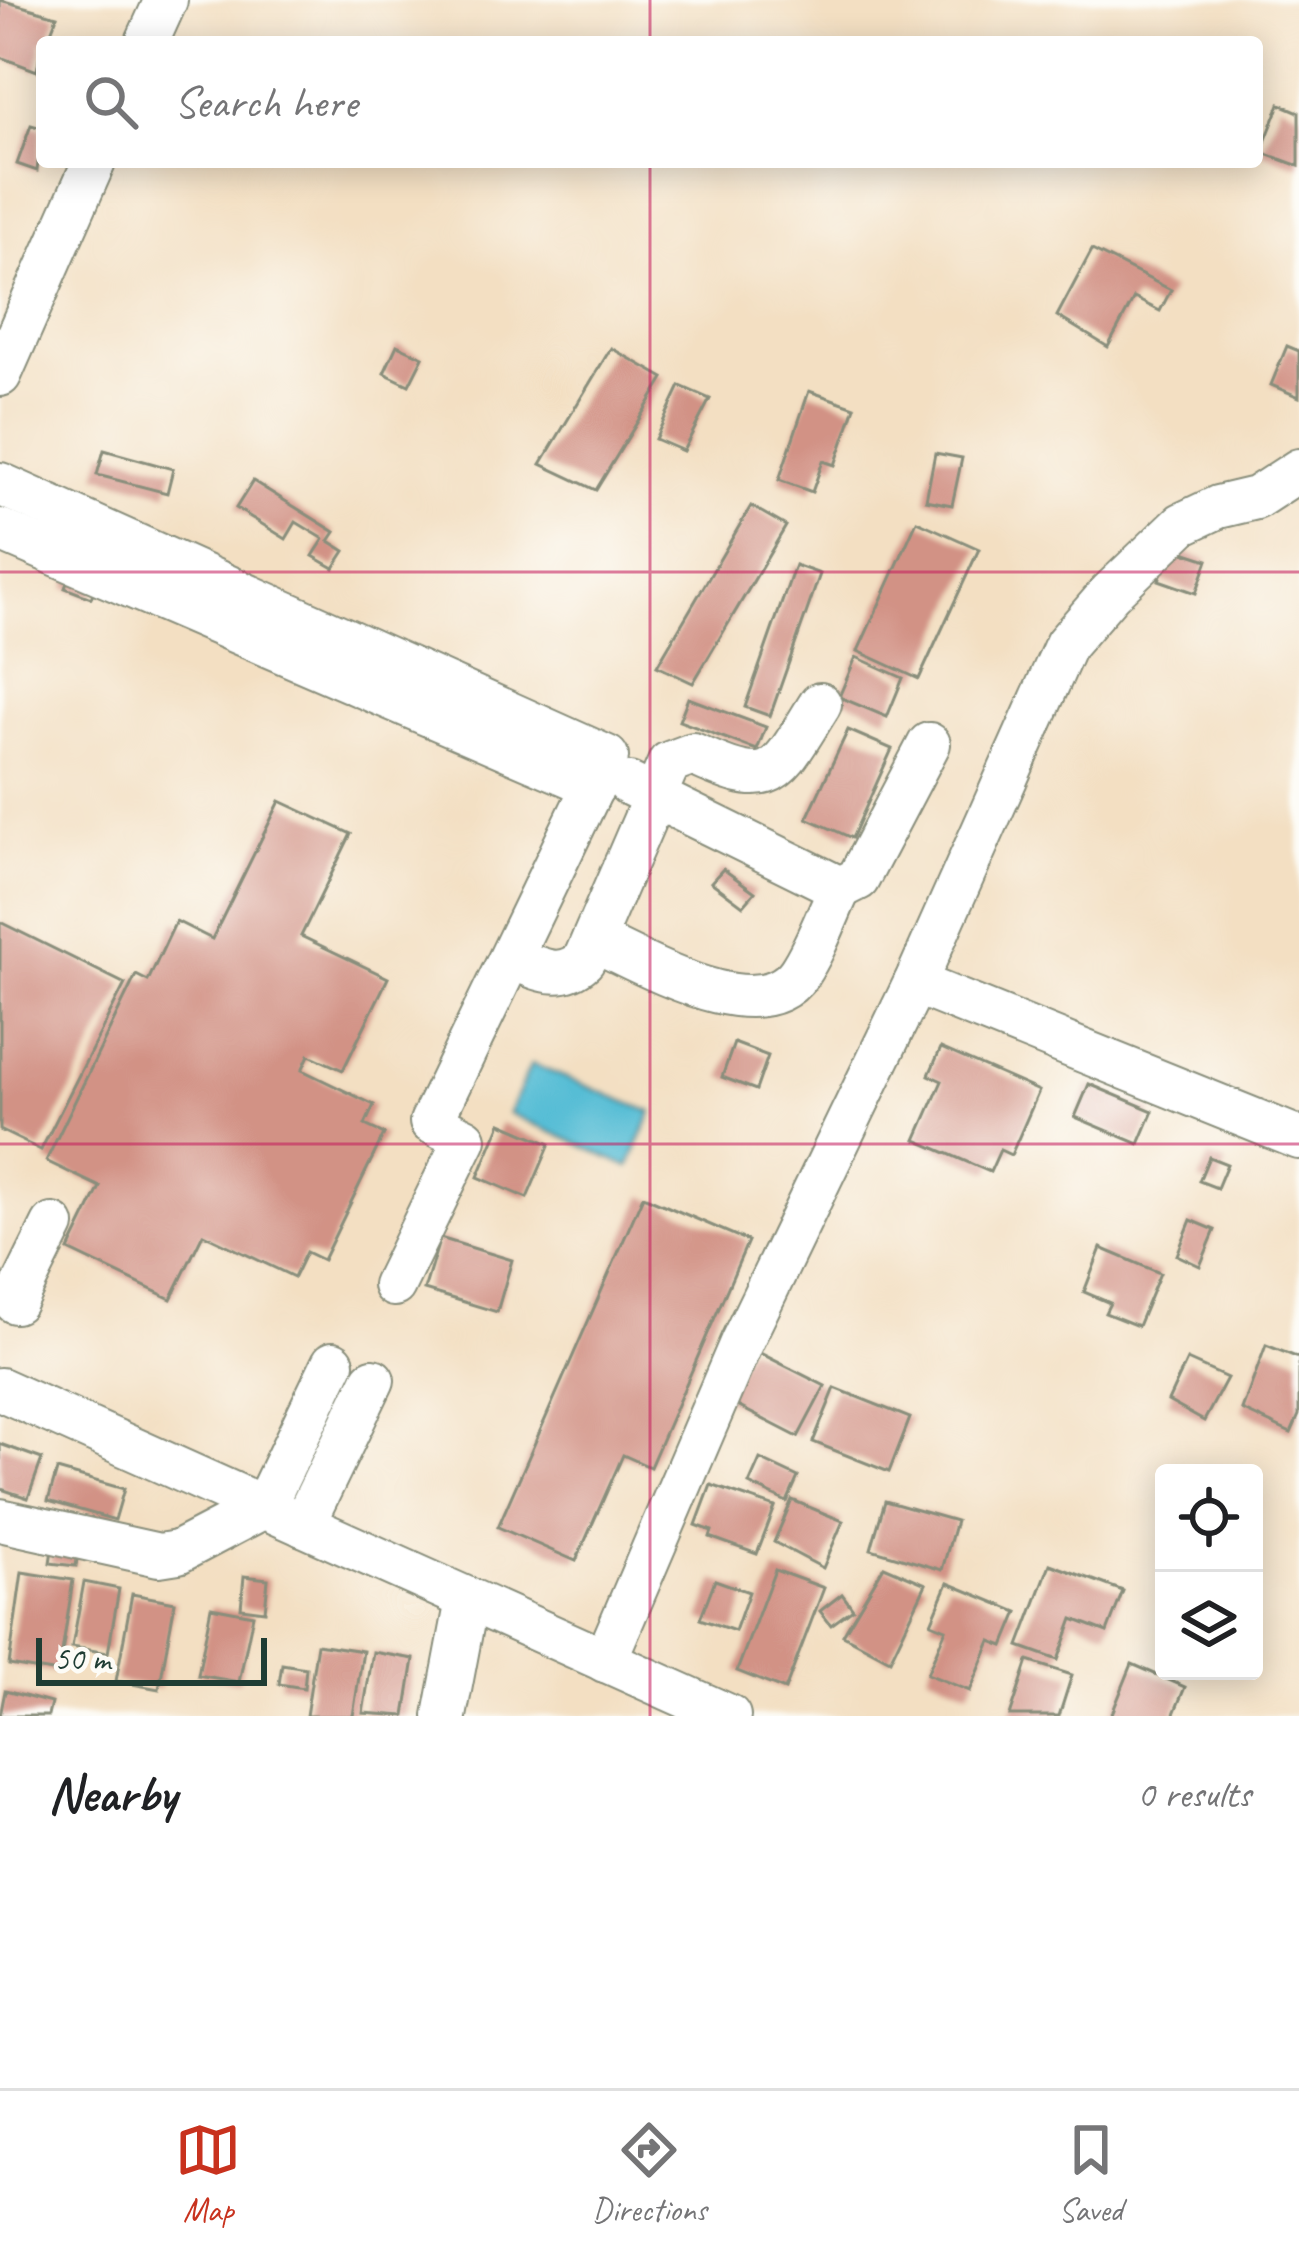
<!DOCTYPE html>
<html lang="en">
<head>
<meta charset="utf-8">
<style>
  :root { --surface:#fff; --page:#f6f6f6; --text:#202124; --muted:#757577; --line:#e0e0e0; --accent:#c8321e }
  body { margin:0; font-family:Caveat,sans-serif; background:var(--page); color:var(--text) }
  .controls { position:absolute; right:36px; bottom:36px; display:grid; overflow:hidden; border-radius:12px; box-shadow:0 6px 30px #0003 }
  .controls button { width:108px; height:108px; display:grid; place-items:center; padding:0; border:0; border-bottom:3px solid var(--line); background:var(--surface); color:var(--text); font:60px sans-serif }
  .scale { position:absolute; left:36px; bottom:30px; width:231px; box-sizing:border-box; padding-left:12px; border:6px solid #1f3d34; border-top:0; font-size:33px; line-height:42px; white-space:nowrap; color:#1f3d34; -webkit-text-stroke:9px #fdfcf7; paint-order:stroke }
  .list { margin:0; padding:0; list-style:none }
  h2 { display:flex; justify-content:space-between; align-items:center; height:156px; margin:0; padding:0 48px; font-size:51px }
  h2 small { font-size:39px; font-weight:400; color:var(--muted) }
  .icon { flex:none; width:66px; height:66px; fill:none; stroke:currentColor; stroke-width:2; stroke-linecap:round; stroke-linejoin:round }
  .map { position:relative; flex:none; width:1299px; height:1716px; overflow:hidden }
  .search { position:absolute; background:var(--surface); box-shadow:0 6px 30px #0003; left:36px; right:36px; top:36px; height:132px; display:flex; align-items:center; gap:30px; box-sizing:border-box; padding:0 42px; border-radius:12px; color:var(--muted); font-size:45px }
  .sheet { height:372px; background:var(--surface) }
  nav { display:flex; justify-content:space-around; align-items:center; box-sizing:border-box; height:168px; border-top:3px solid var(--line); background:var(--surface); font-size:33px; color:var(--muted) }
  nav a { display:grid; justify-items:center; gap:6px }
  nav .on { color:var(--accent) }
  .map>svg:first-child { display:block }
</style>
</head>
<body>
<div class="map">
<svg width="1299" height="1716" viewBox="0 0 1299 1716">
  <rect width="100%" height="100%" fill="#fdfcf7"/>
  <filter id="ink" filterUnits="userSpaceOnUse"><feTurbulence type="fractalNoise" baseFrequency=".00833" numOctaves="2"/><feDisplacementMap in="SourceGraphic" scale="24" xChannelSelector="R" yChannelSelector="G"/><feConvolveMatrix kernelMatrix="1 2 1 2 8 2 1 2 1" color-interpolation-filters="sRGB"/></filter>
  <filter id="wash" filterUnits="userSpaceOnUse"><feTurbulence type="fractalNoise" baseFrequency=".004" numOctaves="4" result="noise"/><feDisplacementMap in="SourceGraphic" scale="48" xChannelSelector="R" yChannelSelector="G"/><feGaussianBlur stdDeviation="2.7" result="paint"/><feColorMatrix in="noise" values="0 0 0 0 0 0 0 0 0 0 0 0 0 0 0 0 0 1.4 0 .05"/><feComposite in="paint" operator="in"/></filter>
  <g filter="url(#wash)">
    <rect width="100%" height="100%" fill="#f3dfc2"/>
    <!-- water -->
    <polygon fill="#57bdd5" stroke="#3b7d84" stroke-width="3" points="531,1064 652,1112 629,1167 509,1113"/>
    <g id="blocks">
      <!-- building -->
      <g fill="#d29285">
        <polygon points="0,0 57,16 47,42 42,42 37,71 0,57"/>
        <polygon points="1280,104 1299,112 1299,166 1261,152"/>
        <polygon points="31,125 42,128 37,171 17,164"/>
        <polygon points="1092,250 1171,290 1160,311 1134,298 1108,347 1057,316"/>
        <polygon points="397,345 423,357 409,385 384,373"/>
        <polygon points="1287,346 1299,351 1299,397 1271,385"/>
        <polygon points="611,348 664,378 596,490 541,464"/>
        <polygon points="680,386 710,399 683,451 655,439"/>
        <polygon points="809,391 855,407 835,465 823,461 812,492 779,480"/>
        <polygon points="104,450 173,469 167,493 97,475"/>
        <polygon points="935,453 962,458 952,505 926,500"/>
        <polygon points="253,481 335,532 329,541 345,551 334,568 313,556 324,539 296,522 286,539 236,508"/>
        <polygon points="751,506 786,526 693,683 657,666"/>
        <polygon points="917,521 979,549 919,679 858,651"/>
        <polygon points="1171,548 1208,560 1196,593 1159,580"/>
        <polygon points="74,565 100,575 91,598 65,588"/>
        <polygon points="795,565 820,574 770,716 745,707"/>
        <polygon points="856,657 903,678 887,717 839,697"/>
        <polygon points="688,698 766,727 757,750 679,721"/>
        <polygon points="848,730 892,749 852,838 807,818"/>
        <polygon points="280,801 351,834 301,936 388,978 343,1070 309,1055 302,1070 374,1105 365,1125 384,1134 323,1260 306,1252 294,1277 203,1234 171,1299 69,1250 100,1187 46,1161 136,975 148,981 176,921 212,939"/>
        <polygon points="723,869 755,892 743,906 711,882"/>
        <polygon points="0,922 125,984 41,1150 0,1130"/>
        <polygon points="734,1043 768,1056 756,1090 722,1077"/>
        <polygon points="941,1048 1039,1091 1011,1155 1000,1150 990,1172 916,1140 942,1081 929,1075"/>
        <polygon points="1089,1084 1153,1111 1139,1144 1075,1117"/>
        <polygon points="501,1123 550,1144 527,1198 478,1177"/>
        <polygon points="1209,1157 1227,1164 1217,1188 1199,1181"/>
        <polygon points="643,1196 748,1241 650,1467 623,1455 576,1561 498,1527"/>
        <polygon points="1191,1220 1215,1230 1200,1266 1177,1255"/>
        <polygon points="440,1238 512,1260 497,1312 424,1290"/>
        <polygon points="1101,1248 1160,1273 1138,1326 1105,1313 1110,1303 1084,1292"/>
        <polygon points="1266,1345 1299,1358 1299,1415 1291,1433 1242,1410"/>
        <polygon points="748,1347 825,1386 798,1437 722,1398"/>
        <polygon points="1187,1360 1227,1378 1204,1421 1168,1401"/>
        <polygon points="835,1388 910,1418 889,1472 813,1442"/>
        <polygon points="0,1444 42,1459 28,1498 1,1489"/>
        <polygon points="760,1459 798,1477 787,1502 749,1484"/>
        <polygon points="57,1470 124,1489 115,1520 48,1501"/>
        <polygon points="711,1485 775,1507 757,1554 710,1537 712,1531 696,1525"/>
        <polygon points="792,1500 843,1521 823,1568 774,1542"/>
        <polygon points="885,1501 956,1521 942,1570 871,1549"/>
        <polygon points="53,1543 79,1546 76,1566 50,1563"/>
        <polygon points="1050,1564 1123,1591 1107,1632 1073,1619 1058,1660 1019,1646"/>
        <polygon points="884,1566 926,1584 890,1660 843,1635"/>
        <polygon points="775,1570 824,1588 785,1690 737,1671"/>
        <polygon points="22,1572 73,1580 59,1673 9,1665"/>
        <polygon points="244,1576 268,1579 265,1611 241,1608"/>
        <polygon points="715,1580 749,1592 735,1631 700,1619"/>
        <polygon points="84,1582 119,1589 108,1653 72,1647"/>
        <polygon points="948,1583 1018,1612 1004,1646 991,1641 970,1691 927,1674 946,1629 931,1623"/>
        <polygon points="132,1594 175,1602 159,1689 116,1681"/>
        <polygon points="842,1594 853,1609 831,1625 820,1611"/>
        <polygon points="211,1607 253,1615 239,1682 198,1675"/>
        <polygon points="317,1644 363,1651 353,1716 306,1716"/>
        <polygon points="373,1652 414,1659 405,1716 363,1713"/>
        <polygon points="1028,1661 1072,1675 1059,1716 1010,1716"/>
        <polygon points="282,1664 306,1668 304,1688 279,1684"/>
        <polygon points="1132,1664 1185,1687 1173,1716 1111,1716"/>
        <polygon points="5,1691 51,1703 48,1716 0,1716"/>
      </g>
    </g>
  </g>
  <g filter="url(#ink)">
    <use href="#blocks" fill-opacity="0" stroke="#898e7b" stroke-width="3"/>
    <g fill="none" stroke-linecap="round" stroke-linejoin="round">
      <defs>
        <g id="minor">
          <polyline points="147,42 166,0"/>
          <polyline points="0,375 94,162"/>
          <polyline points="0,484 607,757 431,1122 465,1139 394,1285"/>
          <polyline points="0,530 594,786"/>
          <polyline points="629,784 840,888 858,879 929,744"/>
          <path d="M593,940C641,961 758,1032 799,973C816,948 827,915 840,888"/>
          <path d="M511,958C538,968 560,982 584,960L669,763L693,754C776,793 775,775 820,704"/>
          <polyline points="915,983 1299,1138"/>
          <polyline points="15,1302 53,1225"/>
          <polyline points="0,1389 729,1716"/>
          <polyline points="0,1520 159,1555 178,1552 264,1507 333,1363"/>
          <polyline points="303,1525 373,1380"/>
          <polyline points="605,1661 741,1343 915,983 1066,644 1110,593 1182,524 1218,507 1256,498 1299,470"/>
          <polyline points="445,1716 467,1600"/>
        </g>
      </defs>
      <!-- minor casing -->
      <use href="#minor" stroke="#898e7b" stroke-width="46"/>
      <!-- minor -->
      <use href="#minor" stroke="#fff" stroke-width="42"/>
    </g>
  </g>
  <!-- grid -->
  <path fill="none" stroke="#c2185b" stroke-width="3" stroke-opacity="0.55" d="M650,0V42M650,162V1716M0,572H1299M0,1144H1299"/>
</svg>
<div class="controls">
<button><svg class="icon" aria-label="locate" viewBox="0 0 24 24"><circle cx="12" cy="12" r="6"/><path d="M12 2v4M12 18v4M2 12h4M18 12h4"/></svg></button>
<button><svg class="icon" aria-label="layers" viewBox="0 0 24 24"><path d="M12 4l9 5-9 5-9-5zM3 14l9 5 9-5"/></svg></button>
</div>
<div class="scale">50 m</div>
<div class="search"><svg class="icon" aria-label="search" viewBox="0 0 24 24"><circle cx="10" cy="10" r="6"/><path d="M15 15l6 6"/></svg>Search here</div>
</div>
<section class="sheet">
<h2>Nearby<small>0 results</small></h2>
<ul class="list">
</ul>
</section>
<nav>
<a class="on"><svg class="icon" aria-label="map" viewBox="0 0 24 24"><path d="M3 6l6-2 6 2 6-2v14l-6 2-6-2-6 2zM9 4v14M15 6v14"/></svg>Map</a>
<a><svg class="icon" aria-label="directions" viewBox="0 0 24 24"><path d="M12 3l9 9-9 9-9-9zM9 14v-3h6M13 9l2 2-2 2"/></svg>Directions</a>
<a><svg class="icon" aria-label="saved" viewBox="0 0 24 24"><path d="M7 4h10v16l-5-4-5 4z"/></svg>Saved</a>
</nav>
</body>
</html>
